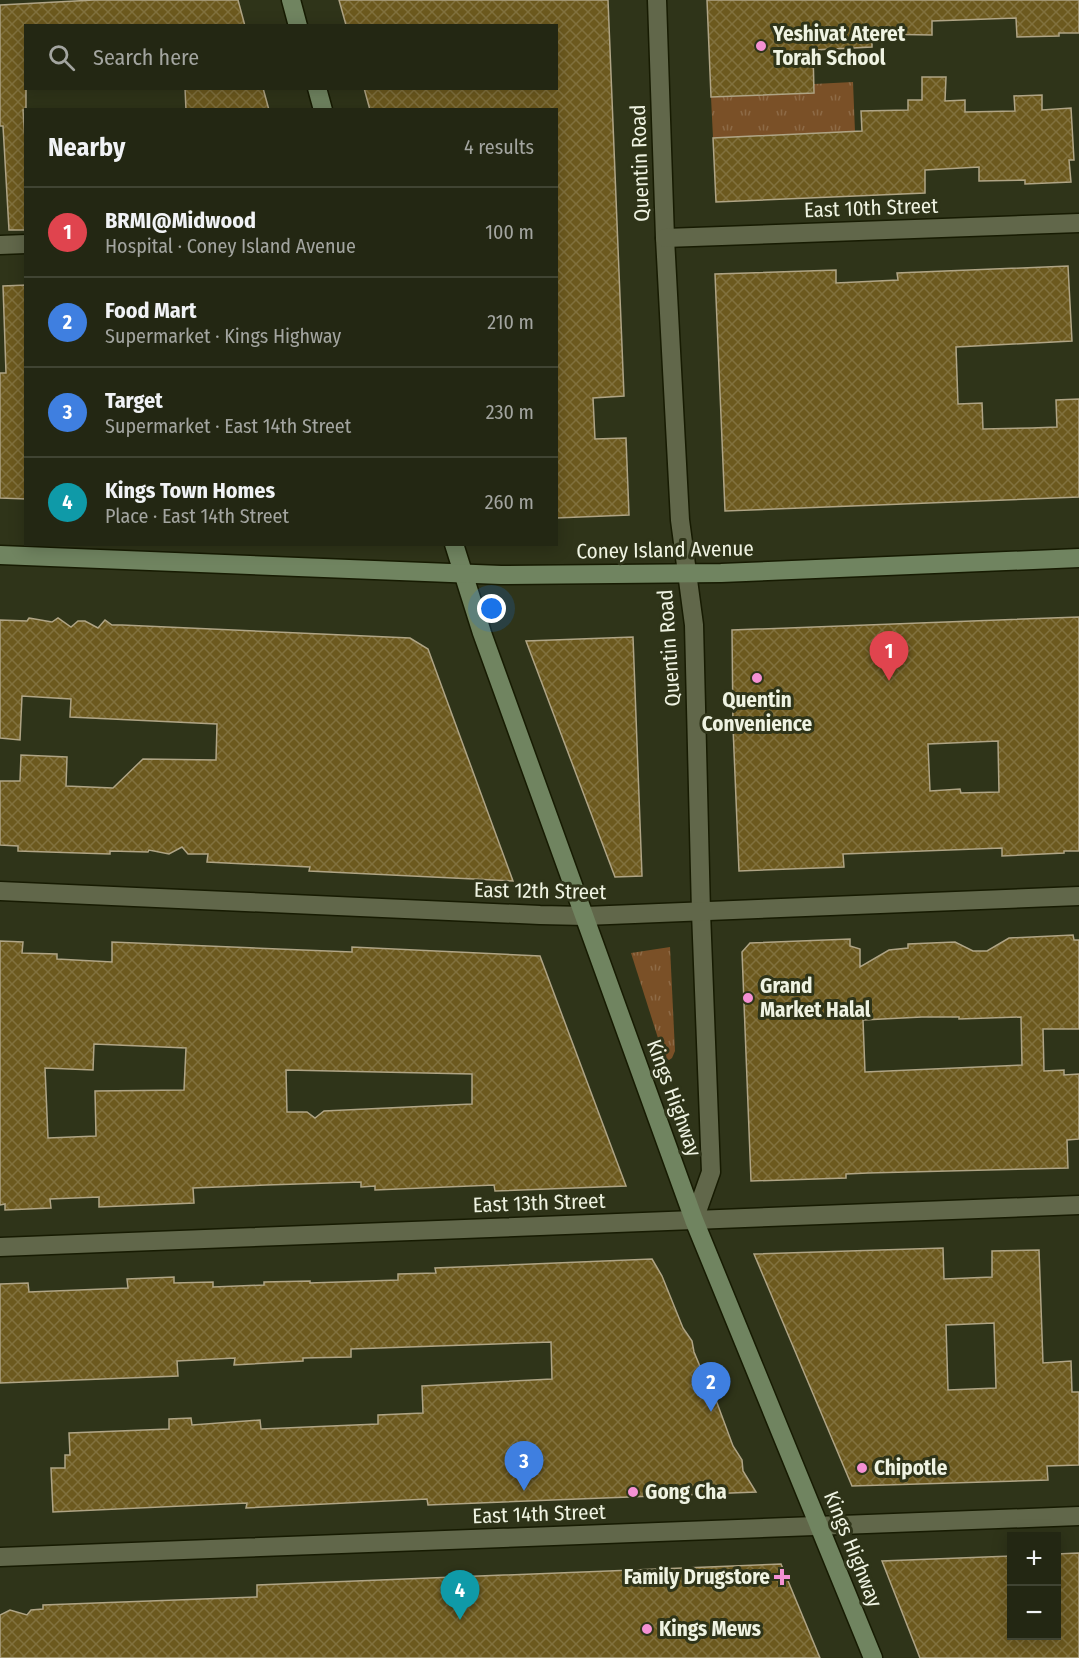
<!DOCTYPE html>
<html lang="en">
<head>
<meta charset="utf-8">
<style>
  :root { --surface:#232713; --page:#2f3321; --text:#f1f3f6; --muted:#a3a5a0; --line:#404433; --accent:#f491d3 }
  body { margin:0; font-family:"Fira Sans Condensed",sans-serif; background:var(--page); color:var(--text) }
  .controls { position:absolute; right:18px; bottom:18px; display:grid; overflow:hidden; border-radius:0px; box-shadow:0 3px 15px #0003 }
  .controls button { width:54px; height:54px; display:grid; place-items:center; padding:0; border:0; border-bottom:2px solid var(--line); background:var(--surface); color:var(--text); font:30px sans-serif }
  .you { position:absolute; left:492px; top:609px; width:21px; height:21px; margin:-15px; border:4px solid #fff; border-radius:50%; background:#1a73e8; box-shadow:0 0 0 9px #1a73e833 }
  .badge { display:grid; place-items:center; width:39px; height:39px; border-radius:50%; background:var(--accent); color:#fff; font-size:20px; font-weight:700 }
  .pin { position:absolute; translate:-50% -50px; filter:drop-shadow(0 2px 3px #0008) }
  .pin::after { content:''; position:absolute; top:32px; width:21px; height:18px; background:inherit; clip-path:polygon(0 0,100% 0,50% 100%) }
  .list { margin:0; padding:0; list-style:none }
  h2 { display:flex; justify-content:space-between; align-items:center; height:78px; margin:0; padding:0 24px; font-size:26px }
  h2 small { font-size:20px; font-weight:400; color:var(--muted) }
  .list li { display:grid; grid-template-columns:39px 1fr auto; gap:18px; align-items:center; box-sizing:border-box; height:90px; padding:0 24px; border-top:2px solid var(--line) }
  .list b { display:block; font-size:22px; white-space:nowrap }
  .list p { margin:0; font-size:20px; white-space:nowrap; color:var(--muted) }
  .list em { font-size:20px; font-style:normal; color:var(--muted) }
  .icon { flex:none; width:33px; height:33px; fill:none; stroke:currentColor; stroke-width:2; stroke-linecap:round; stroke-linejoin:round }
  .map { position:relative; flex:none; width:1079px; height:1658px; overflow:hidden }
  .search { position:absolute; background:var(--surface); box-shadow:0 3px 15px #0003; left:24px; top:24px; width:534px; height:66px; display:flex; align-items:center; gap:15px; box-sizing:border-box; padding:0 21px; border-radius:0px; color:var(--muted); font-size:22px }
  .panel { position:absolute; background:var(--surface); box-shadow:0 3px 15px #0003; left:24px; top:108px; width:534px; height:438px; border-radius:0px }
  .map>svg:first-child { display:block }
</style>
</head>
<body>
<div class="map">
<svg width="1079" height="1658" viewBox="0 0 1079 1658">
  <defs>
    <pattern id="park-tufts" width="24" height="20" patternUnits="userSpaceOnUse" patternTransform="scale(1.5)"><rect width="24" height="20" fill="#7a5027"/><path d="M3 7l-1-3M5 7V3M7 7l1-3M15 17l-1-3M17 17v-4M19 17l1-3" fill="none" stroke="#8d6a46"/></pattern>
    <pattern id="building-cross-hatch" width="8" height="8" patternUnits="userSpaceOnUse" patternTransform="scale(1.5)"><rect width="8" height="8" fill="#6c591e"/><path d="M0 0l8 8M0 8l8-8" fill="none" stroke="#81713e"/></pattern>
  </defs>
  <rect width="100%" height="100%" fill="#2f3419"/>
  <!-- park -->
  <g fill="url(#park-tufts)">
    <polygon points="853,82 855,132 713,138 711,97 814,93 814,84"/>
    <polygon points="670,947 675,1051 672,1058 669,1060 664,1057 631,953"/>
  </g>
  <!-- building -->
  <g fill="url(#building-cross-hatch)" stroke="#afa485" stroke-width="1.5" fill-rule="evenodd">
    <polygon points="94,0 238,0 245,26 26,26 26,110 23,110 26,154 26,230 9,230 3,126 0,126 0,5"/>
    <polygon points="339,0 608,0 624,396 593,398 595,439 626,438 629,515 556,518 556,110 370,110 364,88 556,88 556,26 346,25"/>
    <polygon points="707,0 1079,0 1079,33 1059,33 1059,36 1017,37 1016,18 932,21 932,35 872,34 872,47 813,50 814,93 711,97"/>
    <polygon points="922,77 946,77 945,101 965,100 965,112 1015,111 1014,96 1042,95 1042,110 1071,108 1074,160 1069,160 1071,182 1025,184 1025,180 979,181 979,167 925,170 925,193 716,202 713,138 862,131 861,111 908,110 908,100 922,100"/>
    <polygon points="185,88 263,88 269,110 186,110"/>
    <polygon points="1068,266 1072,341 956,347 958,404 982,403 983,429 1032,428 1057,427 1056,400 1079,399 1079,497 725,511 715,274 836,270 836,283 898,280 897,273"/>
    <polygon points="26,285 26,499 0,498 0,373 6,373 3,286"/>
    <path d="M1079,617V851H1064V853L1002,856V848L843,854L844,867L739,871L733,727L732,630ZM998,741L999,792L961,793L960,789L930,791L928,744Z"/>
    <polygon points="29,618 52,622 58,618 71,627 78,621 85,621 98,628 105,620 112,625 122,625 410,638 428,649 513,881 350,873 309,871 310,867 207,862 208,854 188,854 182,847 169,854 149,850 148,852 110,851 110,854 18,851 18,846 0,845 0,781 20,781 21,755 67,757 66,786 113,788 143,759 216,760 217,724 70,717 71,699 22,696 20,740 0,738 0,620 27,621"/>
    <polygon points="633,637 642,876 615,877 526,641"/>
    <path d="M1073,935L1074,940H1079V1029H1043L1044,1071L1064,1070V1075L1079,1074V1139L1067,1140L1068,1168L868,1173L846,1174V1178L751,1181L742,952L750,943L850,939V946L860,949V967L889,950L908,948V944L955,942L973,951H987L1009,938ZM922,1017H959V1019L1021,1017L1022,1065L865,1072L863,1020Z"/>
    <path d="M0,941L23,942L22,953L57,954V959L112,962V942L352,952V947L540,956L626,1186L495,1191L494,1185L375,1190V1186L361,1187V1182L266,1185L193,1188L194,1203L99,1207V1197L50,1199L51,1208L5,1210V1204L0,1205ZM94,1044L186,1048L184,1090L95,1091L96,1136L48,1138L45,1068L93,1070ZM286,1070L472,1074V1104L324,1111L315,1118L307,1112H287Z"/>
    <path d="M943,1248L944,1279L992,1277V1251L1039,1250L1043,1363L1071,1361L1072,1392H1079V1465L1047,1466L1048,1480L852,1486L754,1254ZM994,1323L996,1388L948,1390L946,1325Z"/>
    <polygon points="652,1259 662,1276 683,1328 692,1341 694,1352 704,1376 713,1392 733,1446 742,1460 743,1471 756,1492 428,1505 427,1499 246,1508 247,1503 53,1512 51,1468 65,1468 65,1455 70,1455 69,1433 169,1429 169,1419 191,1418 192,1425 260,1420 261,1429 378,1424 378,1415 423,1413 422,1386 552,1379 551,1342 351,1349 351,1357 303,1358 303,1361 234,1365 235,1358 177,1361 178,1376 0,1383 0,1284 28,1283 29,1292 128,1288 127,1279 174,1277 174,1283 213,1282 213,1287 264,1285 264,1282 310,1281 310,1283 398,1280 398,1274 436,1273 435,1268"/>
    <polygon points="1079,1553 1079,1658 920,1658 882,1561 1011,1556 1011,1635 1056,1635 1056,1554"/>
    <polygon points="781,1564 820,1658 0,1658 0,1615 10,1610 27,1615 31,1610 43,1609 43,1605 257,1597 257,1585"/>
  </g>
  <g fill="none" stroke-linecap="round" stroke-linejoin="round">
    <defs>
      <g id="street">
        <polyline points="657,0 665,238 680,520 694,625 701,912 711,1172 694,1220"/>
        <polyline points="665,238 1079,223"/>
        <polyline points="0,245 26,244"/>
        <polyline points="0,891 540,915 585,916 1079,896"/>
        <polyline points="0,1247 1079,1205"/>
        <polyline points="0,1557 1079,1516"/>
      </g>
      <g id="secondary">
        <polyline points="291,0 298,26"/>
        <polyline points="317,88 323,110"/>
        <polyline points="454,544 482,633 694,1220 873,1658"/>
        <polyline points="0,555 501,575 721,573 1079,558"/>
      </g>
    </defs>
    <!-- street casing -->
    <use href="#street" stroke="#171b02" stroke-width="21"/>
    <!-- secondary casing -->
    <use href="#secondary" stroke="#171b02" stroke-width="21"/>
    <!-- street -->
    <use href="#street" stroke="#61674a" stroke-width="18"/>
    <!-- secondary -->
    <use href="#secondary" stroke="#708460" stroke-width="18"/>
  </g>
  <!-- markers -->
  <g fill="#f491d3" stroke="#2f3419" stroke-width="2">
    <circle cx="761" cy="46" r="6"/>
    <circle cx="757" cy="678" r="6"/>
    <circle cx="748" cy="998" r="6"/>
    <circle cx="862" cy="1468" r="6"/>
    <circle cx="633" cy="1492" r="6"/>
    <path d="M779 1568h6v6h6v6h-6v6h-6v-6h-6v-6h6z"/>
    <circle cx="647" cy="1629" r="6"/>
  </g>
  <g text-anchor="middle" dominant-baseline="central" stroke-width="6" stroke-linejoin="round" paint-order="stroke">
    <!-- poi labels -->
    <g font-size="21" font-weight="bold" fill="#eff3e2" stroke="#2f3419" text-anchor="start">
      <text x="773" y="34">Yeshivat Ateret<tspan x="773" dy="24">Torah School</tspan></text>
      <text x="757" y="700" text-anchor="middle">Quentin<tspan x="757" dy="24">Convenience</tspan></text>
      <text x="760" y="986">Grand<tspan x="760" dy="24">Market Halal</tspan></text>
      <text x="874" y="1468">Chipotle</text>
      <text x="645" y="1492">Gong Cha</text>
      <text x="770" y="1577" text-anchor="end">Family Drugstore</text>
      <text x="659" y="1629">Kings Mews</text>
    </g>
    <!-- street labels -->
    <g font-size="21" fill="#eff3e2" stroke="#2f3419">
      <text transform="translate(640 163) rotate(-92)">Quentin Road</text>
      <text transform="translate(871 208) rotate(-2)">East 10th Street</text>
      <text transform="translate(665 550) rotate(-1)">Coney Island Avenue</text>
      <text transform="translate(669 648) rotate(-94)">Quentin Road</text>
      <text transform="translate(540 891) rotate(1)">East 12th Street</text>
      <text transform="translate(674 1098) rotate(70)">Kings Highway</text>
      <text transform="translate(539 1203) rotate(-2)">East 13th Street</text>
      <text transform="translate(539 1514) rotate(-2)">East 14th Street</text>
      <text transform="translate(853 1549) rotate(68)">Kings Highway</text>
    </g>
  </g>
</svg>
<div class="controls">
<button>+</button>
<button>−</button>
</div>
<div class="you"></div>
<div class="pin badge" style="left:889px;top:681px;background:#e0444e">1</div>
<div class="pin badge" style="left:711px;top:1412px;background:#3f7fe0">2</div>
<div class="pin badge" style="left:524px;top:1491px;background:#3f7fe0">3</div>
<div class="pin badge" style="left:460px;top:1620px;background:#0f9aa8">4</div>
<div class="search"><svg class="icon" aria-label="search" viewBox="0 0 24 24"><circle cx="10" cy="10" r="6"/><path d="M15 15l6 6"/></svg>Search here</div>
<section class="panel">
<h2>Nearby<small>4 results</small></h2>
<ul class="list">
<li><span class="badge" style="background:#e0444e">1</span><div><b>BRMI@Midwood</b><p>Hospital · Coney Island Avenue</p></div><em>100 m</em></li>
<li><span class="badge" style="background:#3f7fe0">2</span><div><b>Food Mart</b><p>Supermarket · Kings Highway</p></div><em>210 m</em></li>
<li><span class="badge" style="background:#3f7fe0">3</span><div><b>Target</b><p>Supermarket · East 14th Street</p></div><em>230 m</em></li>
<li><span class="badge" style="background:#0f9aa8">4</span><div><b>Kings Town Homes</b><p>Place · East 14th Street</p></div><em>260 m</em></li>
</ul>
</section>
</div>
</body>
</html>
